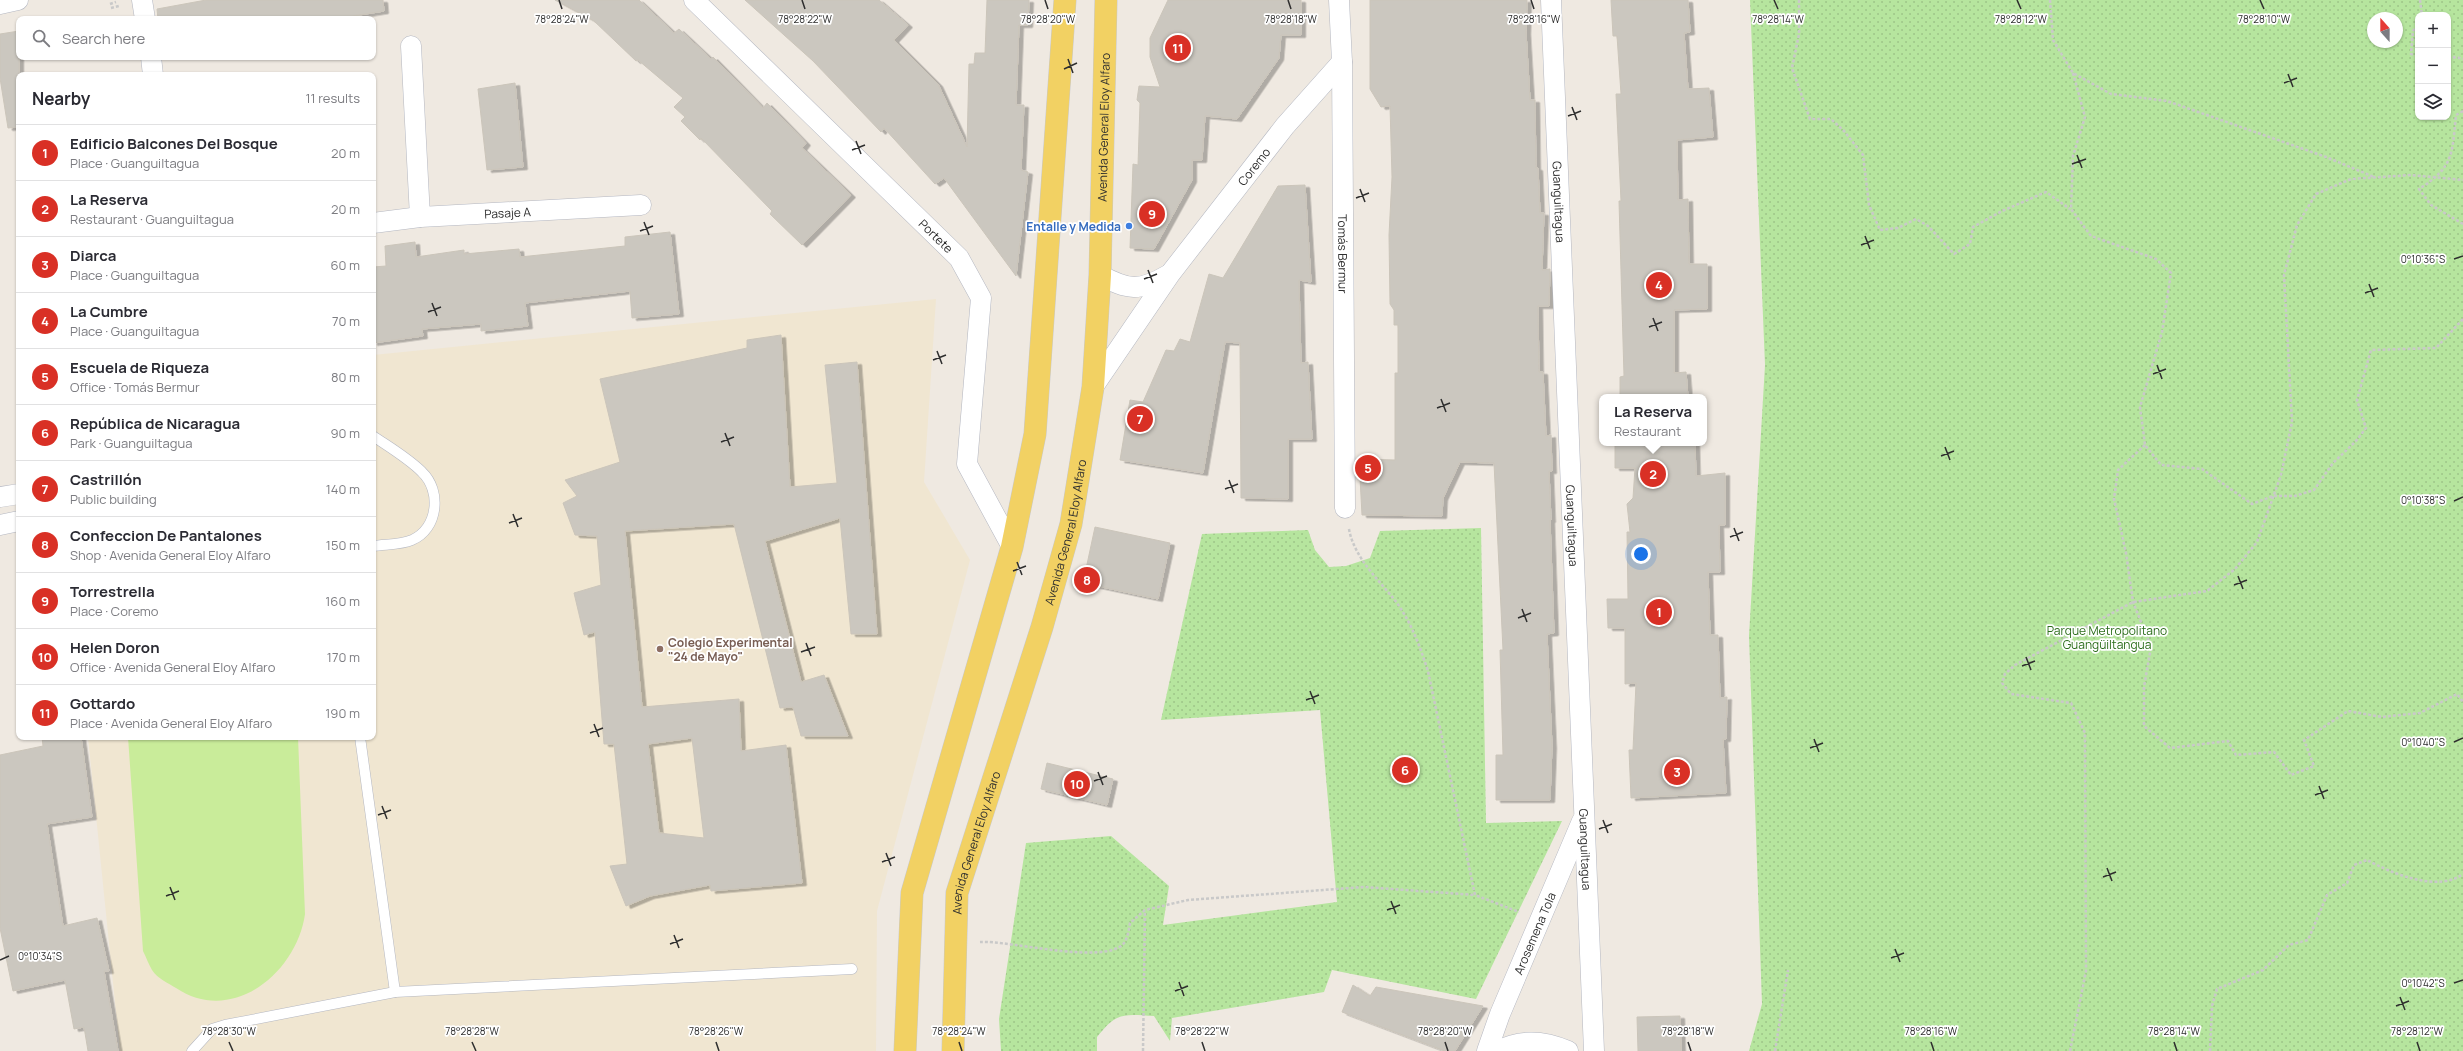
<!DOCTYPE html>
<html lang="en">
<head>
<meta charset="utf-8">
<style>
  :root { --surface:#fff; --page:#f7f7f7; --text:#2b2b33; --muted:#7c7c81; --line:#e1e1e2; --accent:#d93025 }
  body { margin:0; font-family:Manrope,sans-serif; background:var(--page); color:var(--text) }
  .controls { position:absolute; right:12px; top:12px; display:grid; overflow:hidden; border-radius:8px; box-shadow:0 1px 3px #0004 }
  .controls button { width:36px; height:36px; display:grid; place-items:center; padding:0; border:0; border-bottom:1px solid var(--line); background:var(--surface); color:var(--text); font:20px sans-serif }
  .compass { position:absolute; left:2367px; top:12px; width:36px; height:36px; border-radius:50%; background:var(--surface); box-shadow:0 1px 3px #0004; rotate:339deg }
  .you { position:absolute; left:1641px; top:554px; width:14px; height:14px; margin:-10px; border:3px solid #fff; border-radius:50%; background:#1a73e8; box-shadow:0 0 0 6px #1a73e833 }
  .badge { display:grid; place-items:center; width:26px; height:26px; border-radius:50%; background:var(--accent); color:#fff; font-size:13px; font-weight:700 }
  .pin { position:absolute; translate:-50% -50%; border:2px solid #fff; box-shadow:0 1px 4px #0006 }
  .popup { position:absolute; left:1599px; top:394px; width:108px; height:52px; box-sizing:border-box; display:grid; place-content:center; border-radius:8px; background:var(--surface); filter:drop-shadow(0 1px 3px #0005); font-size:13px; white-space:nowrap; color:var(--muted) }
  .popup b { font-size:15px; color:var(--text) }
  .popup::after { content:''; position:absolute; left:50%; top:100%; margin-left:-8px; border:8px solid transparent; border-top-color:var(--surface) }
  .list { margin:0; padding:0; list-style:none }
  h2 { display:flex; justify-content:space-between; align-items:center; height:52px; margin:0; padding:0 16px; font-size:17px }
  h2 small { font-size:13px; font-weight:400; color:var(--muted) }
  .list li { display:grid; grid-template-columns:26px 1fr auto; gap:12px; align-items:center; box-sizing:border-box; height:56px; padding:0 16px; border-top:1px solid var(--line) }
  .list b { display:block; font-size:15px; white-space:nowrap }
  .list p { margin:0; font-size:13px; white-space:nowrap; color:var(--muted) }
  .list em { font-size:13px; font-style:normal; color:var(--muted) }
  .icon { flex:none; width:22px; height:22px; fill:none; stroke:currentColor; stroke-width:2; stroke-linecap:round; stroke-linejoin:round }
  .map { position:relative; flex:none; width:2463px; height:1051px; overflow:hidden }
  .search { position:absolute; background:var(--surface); box-shadow:0 1px 3px #0004; left:16px; top:16px; width:360px; height:44px; display:flex; align-items:center; gap:10px; box-sizing:border-box; padding:0 14px; border-radius:8px; color:var(--muted); font-size:15px }
  .panel { position:absolute; background:var(--surface); box-shadow:0 1px 3px #0004; left:16px; top:72px; width:360px; height:668px; border-radius:8px }
  .map>svg:first-child { display:block }
</style>
</head>
<body>
<div class="map">
<svg width="2463" height="1051" viewBox="0 0 2463 1051">
  <defs>
    <pattern id="green-dots" width="8" height="8" patternUnits="userSpaceOnUse"><rect width="8" height="8" fill="#b6e59e"/><path d="M2 2h.1M6 6h.1" fill="none" stroke="#9dc588" stroke-width="1.8" stroke-linecap="round"/></pattern>
    <filter id="shadow"><feDropShadow dx="4.5" dy="2.5" stdDeviation="0" flood-color="#0004"/></filter>
  </defs>
  <rect width="100%" height="100%" fill="#efe9e1"/>
  <!-- education -->
  <polygon fill="#f0e6d1" points="936,299 924,482 970,560 877,911 876,1051 120,1051 88,737 373,737 373,355"/>
  <!-- green -->
  <g fill="url(#green-dots)" fill-rule="evenodd">
    <path d="M1750,0H2463V1051H1749L1762,1004L1749,636L1765,365ZM2418,15H2448V117H2418ZM2373,18H2397V42H2373Z"/>
    <path d="M1481,528L1486,823L1562,821L1476,999L1332,970L1324,992L1172,1018L1170,1041L1154,1016C1123,1014 1117,1012 1097,1037V1051H1001L999,1019L1026,843L1111,836L1169,886L1163,925L1337,902L1320,710L1161,720L1202,534L1308,530L1315,550L1329,567L1346,566L1370,558L1380,531Z"/>
  </g>
  <!-- pitch -->
  <path fill="#c9ec9a" d="M128,737H298L305,914C297,972 233,1026 176,988C168,983 158,979 152,970C149,965 146,957 143,951Z"/>
  <!-- building -->
  <g fill="#cbc7bf" stroke="#cbc5ba" fill-rule="evenodd" filter="url(#shadow)">
    <polygon points="206,0 383,0 384,11 335,19 158,19 157,9"/>
    <polygon points="555,0 639,0 674,33 679,29 711,59 713,57 763,108 767,103 806,143 802,148 851,195 802,245 770,214 772,211 701,138 700,140 681,121 685,117 674,107 683,98 638,60 636,61 594,21"/>
    <polygon points="745,0 879,0 908,25 894,40 938,84 967,147 969,64 974,64 975,53 985,53 987,0 1029,0 1028,25 1019,25 1016,105 1024,105 1021,170 1028,172 1016,276 944,178 935,184 884,128 881,132 813,61"/>
    <polygon points="1168,0 1301,0 1301,35 1281,35 1279,58 1237,119 1205,116 1202,160 1192,160 1192,180 1154,249 1130,248 1133,164 1138,165 1140,103 1137,100 1139,86 1160,87 1150,57 1150,38"/>
    <polygon points="1370,0 1527,0 1526,32 1530,100 1535,100 1536,168 1538,168 1540,213 1544,213 1542,270 1550,269 1549,306 1538,306 1539,372 1543,372 1546,436 1551,435 1552,471 1549,471 1551,520 1550,520 1554,633 1547,634 1552,746 1550,800 1496,800 1496,755 1503,755 1500,650 1503,650 1494,463 1460,462 1443,498 1442,516 1362,515 1359,459 1395,460 1395,373 1398,373 1398,325 1394,325 1394,310 1390,304 1389,235 1392,177 1390,106 1381,107 1370,89"/>
    <polygon points="1611,0 1688,0 1690,32 1684,33 1688,89 1709,88 1713,137 1677,140 1678,200 1688,199 1689,264 1707,264 1707,309 1674,310 1674,373 1686,372 1688,397 1620,397 1620,377 1624,376 1619,201 1621,201 1616,94 1621,94 1617,36 1613,36"/>
    <polygon points="19,31 19,127 8,128 0,78 0,34"/>
    <polygon points="515,83 523,167 487,170 478,89"/>
    <polygon points="1305,185 1311,282 1299,280 1301,363 1308,362 1312,439 1288,439 1288,499 1241,498 1240,343 1225,342 1203,473 1120,460 1130,400 1143,402 1166,350 1174,351 1180,339 1190,342 1209,274 1223,278 1278,186"/>
    <polygon points="670,232 679,314 632,318 630,291 525,303 528,326 481,331 481,324 422,329 423,336 373,343 373,267 386,266 385,246 415,242 416,257 464,250 464,254 519,249 520,257 625,246 625,237"/>
    <path d="M781,335L790,487L837,483L825,365L857,362L877,634H851L840,518L765,541L801,682L824,675L848,736H801L793,707L780,708L734,524L625,531L642,707L739,699L741,751L786,745L802,883L711,891L710,885L650,896L626,906L610,866L627,864L614,744H604L595,632L584,635L574,593L601,585L597,536L575,535L563,503L577,496L565,480L620,462L600,379L747,348V340ZM692,738L704,838L659,833L648,744Z"/>
    <polygon points="1615,443 1695,443 1696,476 1725,473 1725,525 1719,525 1720,572 1708,572 1710,635 1718,635 1720,698 1727,697 1726,739 1723,739 1726,793 1631,798 1629,750 1633,750 1636,683 1625,684 1625,628 1608,628 1607,599 1628,599 1627,532 1630,532 1627,504 1633,498 1635,468 1615,468"/>
    <polygon points="1095,527 1170,543 1158,599 1083,583"/>
    <polygon points="42,737 81,737 92,817 47,824 63,926 97,918 109,971 104,971 118,1051 88,1051 84,1027 74,1029 65,980 13,991 0,928 0,755 43,746"/>
    <polygon points="1047,763 1113,779 1107,805 1041,789"/>
    <polygon points="1353,985 1370,996 1376,987 1483,1006 1455,1051 1445,1051 1342,1012"/>
    <polygon points="1680,1016 1681,1051 1638,1051 1637,1017"/>
  </g>
  <g fill="none" stroke-linecap="round" stroke-linejoin="round">
    <defs>
      <g id="service">
        <path d="M373,436C389,447 408,458 422,472C442,491 438,529 412,540C401,545 385,544 373,546"/>
        <polyline points="360,737 395,992"/>
        <polyline points="192,1051 212,1029 225,1025 395,992 852,969"/>
      </g>
      <g id="minor">
        <polyline points="142,0 145,19"/>
        <path id="s1" d="M694,0L959,258L981,298L967,464L1012,547"/>
        <path id="s2" d="M1339,0L1342,62L1345,508"/>
        <path id="s3" d="M1551,0L1594,1051"/>
        <polyline points="0,4 18,0"/>
        <polyline points="411,46 420,217"/>
        <polyline points="151,57 153,75"/>
        <path id="s4" d="M373,223L420,217L641,205"/>
        <path d="M1100,275C1128,290 1139,292 1168,275"/>
        <path id="s5" d="M1093,387L1170,274L1285,126L1342,62"/>
        <polyline points="0,497 19,494"/>
        <polyline points="0,525 19,521"/>
        <path id="s6" d="M1487,1051L1500,1014L1582,821"/>
        <path d="M1498,1051C1522,1038 1545,1041 1568,1051"/>
      </g>
      <g id="primary">
        <polyline points="905,1051 912,893 1012,547 1035,434 1065,0"/>
        <path id="s7" d="M953,1051L957,893L1042,627L1071,524L1093,387L1100,275L1106,0"/>
      </g>
    </defs>
    <!-- service casing -->
    <use href="#service" stroke="#b4b7c1" stroke-width="11"/>
    <!-- minor casing -->
    <use href="#minor" stroke="#b4b7c1" stroke-width="21"/>
    <!-- primary casing -->
    <use href="#primary" stroke="#c9c9c9" stroke-width="23"/>
    <!-- path -->
    <g stroke="#c9c9c9" stroke-width="2.5" stroke-dasharray="3 2" stroke-linecap="butt">
      <polyline points="1799,0 1799,34 1792,68 1810,119 1831,119 1844,131 1863,155 1869,205 1880,230 1898,228 1916,219 1928,226 1954,254 1970,244 1973,227 2002,211 2046,192 2070,209"/>
      <polyline points="2050,0 2053,40 2073,73 2111,94 2167,101 2326,157 2374,177"/>
      <polyline points="2420,0 2422,15"/>
      <polyline points="110,4 116,2"/>
      <polyline points="111,8 119,6"/>
      <polyline points="2418,25 2413,31 2411,54 2418,56"/>
      <polyline points="2448,59 2456,57 2463,59"/>
      <polyline points="2073,73 2085,117 2073,156 2071,209 2091,236 2156,259 2171,273 2162,332 2140,407 2145,445 2161,465 2202,469 2252,504 2273,496 2295,496 2314,490 2333,463 2356,441 2366,428 2357,400 2371,350 2436,348 2463,319"/>
      <path d="M2463,111L2456,115C2452,154 2454,167 2419,189L2431,205L2463,224"/>
      <polyline points="2145,445 2118,470 2114,499 2126,553 2133,602 2151,647 2144,687 2144,726 2170,748 2228,741 2236,755 2274,752 2291,775 2314,766 2304,740 2348,711 2382,717 2420,713 2457,694 2463,702"/>
      <path d="M1349,529C1354,558 1380,581 1397,603C1412,624 1420,647 1428,671L1475,895L1519,912"/>
      <path d="M980,942C1009,940 1106,966 1124,943C1128,937 1129,929 1130,923L1145,910L1188,900L1364,887L1475,895"/>
      <polyline points="1143,1051 1145,911"/>
      <polyline points="1775,1051 1788,970"/>
      <polyline points="2070,1051 2086,971 2085,733 2071,703 2011,694 2002,683 2005,674 2015,665 2133,602 2207,591 2235,569 2257,542 2281,475 2292,422 2284,275 2297,225 2316,194 2351,179 2411,175 2463,180"/>
      <path d="M2210,1051L2212,1006L2217,989L2263,970L2289,945L2308,940L2327,895L2347,883L2354,865L2367,860C2391,873 2438,893 2463,874"/>
    </g>
    <!-- service -->
    <use href="#service" stroke="#fff" stroke-width="10"/>
    <!-- minor -->
    <use href="#minor" stroke="#fff" stroke-width="20"/>
    <!-- primary -->
    <use href="#primary" stroke="#f2d163" stroke-width="22"/>
  </g>
  <!-- ticks -->
  <path fill="none" stroke="#2e2e2e" stroke-width="1.5" d="M559,0L562,9M802,0L805,9M1045,0L1048,9M1288,0L1291,9M1531,0L1534,9M1774,0L1778,9M2017,0L2021,9M2260,0L2264,9M1068,59L1073,73M1064,69L1077,63M2288,74L2293,87M2284,83L2297,78M1572,107L1577,120M1568,116L1581,111M856,141L861,154M852,150L865,145M2077,155L2082,168M2072,164L2086,159M1360,189L1365,202M1356,198L1369,193M644,222L649,235M640,231L653,226M1865,236L1870,249M1861,245L1874,240M2454,259L2463,256M1148,270L1153,283M1144,279L1157,274M2369,284L2374,297M2365,293L2378,288M432,303L437,316M428,312L441,307M1653,318L1658,331M1649,327L1662,322M937,351L942,364M933,360L946,355M2157,365L2162,379M2153,374L2166,369M1441,399L1446,412M1437,408L1450,403M725,433L730,446M721,442L734,437M1945,447L1950,460M1941,456L1954,451M1229,480L1234,493M1225,489L1238,484M2454,501L2463,497M513,514L518,527M509,523L522,518M1734,528L1739,541M1730,537L1743,532M1017,562L1022,575M1013,571L1026,566M2238,576L2243,589M2234,585L2247,580M1522,609L1527,622M1518,618L1531,613M806,643L811,656M801,652L815,647M2026,657L2031,670M2022,666L2035,661M1310,691L1315,704M1306,700L1319,695M594,724L599,737M590,733L603,728M1814,739L1819,752M2454,742L2463,738M1810,748L1823,743M1098,772L1103,785M1094,781L1107,776M2319,786L2324,799M2315,795L2328,790M382,806L387,819M378,815L391,810M1603,820L1608,833M1599,829L1612,824M886,853L891,866M882,862L895,857M2107,868L2112,881M2103,877L2116,872M170,887L175,900M166,896L179,891M1391,901L1396,914M1387,910L1400,905M674,935L679,948M670,944L683,939M1895,949L1900,962M1891,958L1904,953M0,960L9,956M1179,982L1184,996M2454,983L2463,980M1175,991L1188,986M2400,997L2405,1010M2396,1006L2409,1001M229,1042L233,1051M472,1042L476,1051M716,1042L719,1051M959,1042L962,1051M1202,1042L1205,1051M1445,1042L1448,1051M1688,1042L1691,1051M1931,1042L1934,1051M2174,1042L2177,1051M2417,1042L2420,1051"/>
  <!-- markers -->
  <circle fill="#3f7fe0" stroke="#fff" stroke-width="1.5" cx="1129" cy="226" r="4"/>
  <circle fill="#8d6e63" stroke="#fff" stroke-width="1.5" cx="660" cy="649" r="4"/>
  <g text-anchor="middle" dominant-baseline="central" stroke-width="3.5" stroke-linejoin="round" paint-order="stroke">
    <!-- street labels -->
    <g font-size="12" fill="#2e2e2e" stroke="#fff">
      <text stroke="none"><textPath href="#s7" startOffset="943">Avenida General Eloy Alfaro</textPath></text>
      <text stroke="none"><textPath href="#s5" startOffset="273">Coremo</textPath></text>
      <text stroke="none"><textPath href="#s3" startOffset="202">Guanguiltagua</textPath></text>
      <text stroke="none"><textPath href="#s4" startOffset="135">Pasaje A</textPath></text>
      <text stroke="none"><textPath href="#s1" startOffset="338">Portete</textPath></text>
      <text stroke="none"><textPath href="#s2" startOffset="254">Tomás Bermur</textPath></text>
      <text stroke="none"><textPath href="#s3" startOffset="526">Guanguiltagua</textPath></text>
      <text stroke="none"><textPath href="#s7" startOffset="535">Avenida General Eloy Alfaro</textPath></text>
      <text stroke="none"><textPath href="#s7" startOffset="211">Avenida General Eloy Alfaro</textPath></text>
      <text stroke="none"><textPath href="#s3" startOffset="850">Guanguiltagua</textPath></text>
      <text stroke="none"><textPath href="#s6" startOffset="127">Arosemena Tola</textPath></text>
    </g>
    <!-- shop labels -->
    <g font-size="12" font-weight="bold" fill="#366cbe" stroke="#fff" text-anchor="end">
      <text x="1121" y="226">Entalle y Medida</text>
    </g>
    <!-- park labels -->
    <g font-size="12" fill="#2c6e1b" stroke="#fff">
      <text x="2107" y="630">Parque Metropolitano<tspan x="2107" dy="14">Guangüiltangua</tspan></text>
    </g>
    <!-- education labels -->
    <g font-size="12" font-weight="bold" fill="#785e54" stroke="#fff" text-anchor="start">
      <text x="668" y="642">Colegio Experimental<tspan x="668" dy="14">"24 de Mayo"</tspan></text>
    </g>
  </g>
  <g font-size="10" text-anchor="middle" fill="#2e2e2e" stroke="#fff" stroke-width="3.5" stroke-linejoin="round" paint-order="stroke">
    <text x="1048" y="23">78°28'20"W</text>
    <text x="1778" y="23">78°28'14"W</text>
    <text x="562" y="23">78°28'24"W</text>
    <text x="805" y="23">78°28'22"W</text>
    <text x="1291" y="23">78°28'18"W</text>
    <text x="1534" y="23">78°28'16"W</text>
    <text x="2021" y="23">78°28'12"W</text>
    <text x="2264" y="23">78°28'10"W</text>
    <text x="2423" y="263">0°10'36"S</text>
    <text x="2423" y="504">0°10'38"S</text>
    <text x="2423" y="746">0°10'40"S</text>
    <text x="40" y="960">0°10'34"S</text>
    <text x="2423" y="987">0°10'42"S</text>
    <text x="229" y="1035">78°28'30"W</text>
    <text x="472" y="1035">78°28'28"W</text>
    <text x="716" y="1035">78°28'26"W</text>
    <text x="959" y="1035">78°28'24"W</text>
    <text x="1202" y="1035">78°28'22"W</text>
    <text x="1445" y="1035">78°28'20"W</text>
    <text x="1688" y="1035">78°28'18"W</text>
    <text x="1931" y="1035">78°28'16"W</text>
    <text x="2174" y="1035">78°28'14"W</text>
    <text x="2417" y="1035">78°28'12"W</text>
  </g>
</svg>
<div class="controls">
<button>+</button>
<button>−</button>
<button><svg class="icon" aria-label="layers" viewBox="0 0 24 24"><path d="M12 4l9 5-9 5-9-5zM3 14l9 5 9-5"/></svg></button>
</div>
<svg class="compass" viewBox="-18 -18 36 36"><path d="M0-13l5 13h-10z" fill="#e53935"/><path d="M0 13l5-13h-10z" fill="#7c7c81"/></svg>
<div class="you"></div>
<div class="pin badge" style="left:1659px;top:612px">1</div>
<div class="pin badge" style="left:1653px;top:474px">2</div>
<div class="popup"><b>La Reserva</b>Restaurant</div>
<div class="pin badge" style="left:1677px;top:772px">3</div>
<div class="pin badge" style="left:1659px;top:285px">4</div>
<div class="pin badge" style="left:1368px;top:468px">5</div>
<div class="pin badge" style="left:1405px;top:770px">6</div>
<div class="pin badge" style="left:1140px;top:419px">7</div>
<div class="pin badge" style="left:1087px;top:580px">8</div>
<div class="pin badge" style="left:1152px;top:214px">9</div>
<div class="pin badge" style="left:1077px;top:784px">10</div>
<div class="pin badge" style="left:1178px;top:48px">11</div>
<div class="search"><svg class="icon" aria-label="search" viewBox="0 0 24 24"><circle cx="10" cy="10" r="6"/><path d="M15 15l6 6"/></svg>Search here</div>
<section class="panel">
<h2>Nearby<small>11 results</small></h2>
<ul class="list">
<li><span class="badge">1</span><div><b>Edificio Balcones Del Bosque</b><p>Place · Guanguiltagua</p></div><em>20 m</em></li>
<li><span class="badge">2</span><div><b>La Reserva</b><p>Restaurant · Guanguiltagua</p></div><em>20 m</em></li>
<li><span class="badge">3</span><div><b>Diarca</b><p>Place · Guanguiltagua</p></div><em>60 m</em></li>
<li><span class="badge">4</span><div><b>La Cumbre</b><p>Place · Guanguiltagua</p></div><em>70 m</em></li>
<li><span class="badge">5</span><div><b>Escuela de Riqueza</b><p>Office · Tomás Bermur</p></div><em>80 m</em></li>
<li><span class="badge">6</span><div><b>República de Nicaragua</b><p>Park · Guanguiltagua</p></div><em>90 m</em></li>
<li><span class="badge">7</span><div><b>Castrillón</b><p>Public building</p></div><em>140 m</em></li>
<li><span class="badge">8</span><div><b>Confeccion De Pantalones</b><p>Shop · Avenida General Eloy Alfaro</p></div><em>150 m</em></li>
<li><span class="badge">9</span><div><b>Torrestrella</b><p>Place · Coremo</p></div><em>160 m</em></li>
<li><span class="badge">10</span><div><b>Helen Doron</b><p>Office · Avenida General Eloy Alfaro</p></div><em>170 m</em></li>
<li><span class="badge">11</span><div><b>Gottardo</b><p>Place · Avenida General Eloy Alfaro</p></div><em>190 m</em></li>
</ul>
</section>
</div>
</body>
</html>
